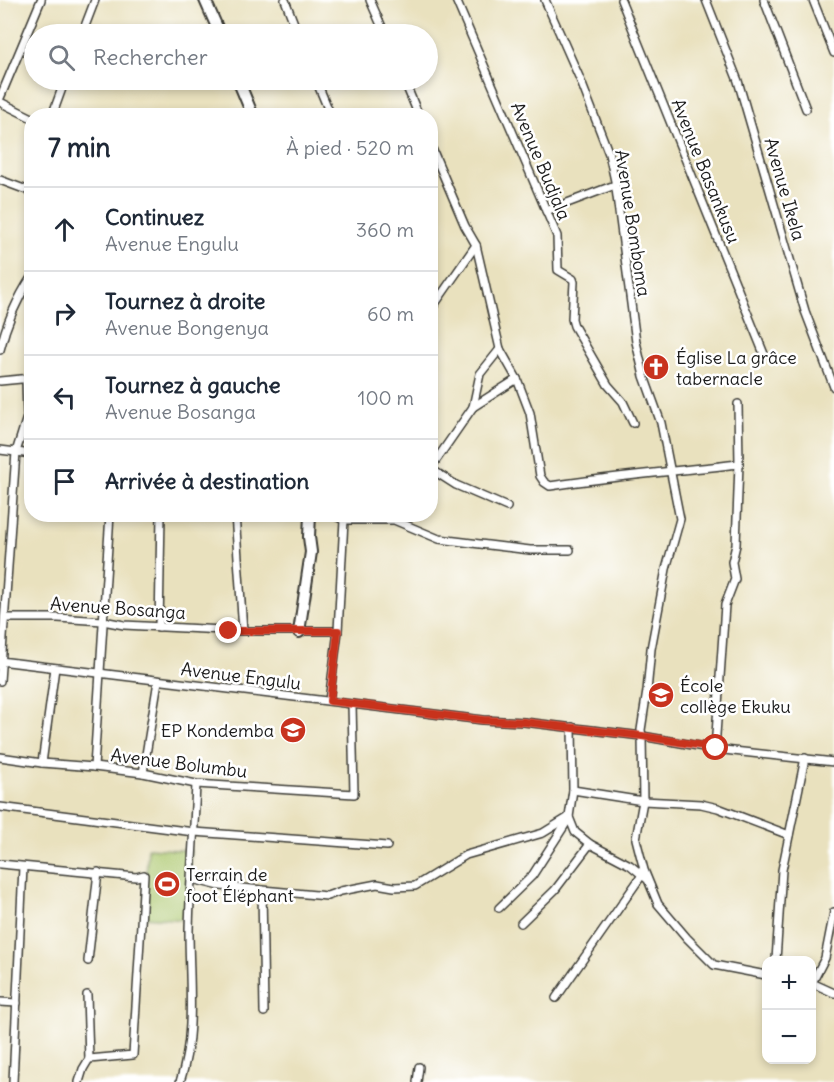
<!DOCTYPE html>
<html lang="fr">
<head>
<meta charset="utf-8">
<style>
  :root { --surface:#fff; --page:#f2f2f3; --text:#1f2937; --muted:#747a83; --line:#e0e1e3 }
  body { margin:0; font-family:Delius,sans-serif; background:var(--page); color:var(--text) }
  .controls { position:absolute; right:18px; bottom:18px; display:grid; overflow:hidden; border-radius:12px; box-shadow:0 3px 9px #0003 }
  .controls button { width:54px; height:54px; display:grid; place-items:center; padding:0; border:0; border-bottom:2px solid var(--line); background:var(--surface); color:var(--text); font:30px sans-serif }
  .stop { position:absolute; width:18px; height:18px; margin:-14px; border:4px solid #c8321e; border-radius:50%; background:#fff }
  .stop.end { background:#c8321e; border-color:#fff; box-shadow:0 2px 6px #0008 }
  .list { margin:0; padding:0; list-style:none }
  h2 { display:flex; justify-content:space-between; align-items:center; height:78px; margin:0; padding:0 24px; font-size:26px }
  h2 small { font-size:20px; font-weight:400; color:var(--muted) }
  .list li { display:grid; grid-template-columns:39px 1fr auto; gap:18px; align-items:center; box-sizing:border-box; height:84px; padding:0 24px; border-top:2px solid var(--line) }
  .list b { display:block; font-size:22px; white-space:nowrap }
  .list p { margin:0; font-size:20px; white-space:nowrap; color:var(--muted) }
  .list em { font-size:20px; font-style:normal; color:var(--muted) }
  .icon { flex:none; width:33px; height:33px; fill:none; stroke:currentColor; stroke-width:2; stroke-linecap:round; stroke-linejoin:round }
  .map { position:relative; flex:none; width:834px; height:1082px; overflow:hidden }
  .search { position:absolute; background:var(--surface); box-shadow:0 3px 9px #0003; left:24px; top:24px; width:414px; height:66px; display:flex; align-items:center; gap:15px; box-sizing:border-box; padding:0 21px; border-radius:33px; color:var(--muted); font-size:22px }
  .panel { position:absolute; background:var(--surface); box-shadow:0 3px 9px #0003; left:24px; top:108px; width:414px; height:414px; border-radius:24px }
  .map>svg:first-child { display:block }
</style>
</head>
<body>
<div class="map">
<svg width="834" height="1082" viewBox="0 0 834 1082">
  <rect width="100%" height="100%" fill="#fff"/>
  <filter id="ink" filterUnits="userSpaceOnUse"><feTurbulence type="fractalNoise" baseFrequency=".0167" numOctaves="2"/><feDisplacementMap in="SourceGraphic" scale="12" xChannelSelector="R" yChannelSelector="G"/><feConvolveMatrix kernelMatrix="1 2 1 2 8 2 1 2 1" color-interpolation-filters="sRGB"/></filter>
  <filter id="wash" filterUnits="userSpaceOnUse"><feTurbulence type="fractalNoise" baseFrequency=".008" numOctaves="4" result="noise"/><feDisplacementMap in="SourceGraphic" scale="24" xChannelSelector="R" yChannelSelector="G"/><feGaussianBlur stdDeviation="1.35" result="paint"/><feColorMatrix in="noise" values="0 0 0 0 0 0 0 0 0 0 0 0 0 0 0 0 0 1.4 0 .05"/><feComposite in="paint" operator="in"/></filter>
  <g filter="url(#wash)">
    <rect width="100%" height="100%" fill="#e9e1be"/>
    <!-- green -->
    <polygon fill="#acc76d" stroke="#647244" stroke-width="1.5" points="148,848 191,851 186,920 143,917"/>
  </g>
  <g filter="url(#ink)">
    <g fill="none" stroke-linecap="round" stroke-linejoin="round">
      <defs>
        <g id="street">
          <polyline points="285,0 298,34"/>
          <polyline points="370,0 385,34"/>
          <polyline points="456,0 557,236 558,270 573,279 574,282 572,319 574,326 608,385 623,402 633,423"/>
          <polyline points="545,0 580,79 609,154 615,181 636,342 644,376 661,423 680,519 666,569 651,649 647,691 641,730 642,736 643,801 636,839 644,870 658,904 687,938 714,965 766,975"/>
          <polyline points="621,0 764,354"/>
          <polyline points="706,0 738,81 805,311 834,387"/>
          <polyline points="764,0 806,109"/>
          <polyline points="813,0 834,53"/>
          <polyline points="82,34 95,0"/>
          <polyline points="316,80 331,116"/>
          <polyline points="404,80 419,116"/>
          <polyline points="0,98 41,0"/>
          <polyline points="0,102 32,118"/>
          <polyline points="52,116 65,80"/>
          <path d="M430,144L465,226L476,245L500,349L517,379L530,413L540,476L544,482L550,486C613,476 676,471 739,464"/>
          <polyline points="0,180 32,192"/>
          <polyline points="546,211 615,185"/>
          <polyline points="430,311 476,245"/>
          <path d="M0,350C6,324 17,299 32,276"/>
          <polyline points="26,379 27,417"/>
          <polyline points="0,381 32,378"/>
          <polyline points="473,407 517,379"/>
          <polyline points="0,450 32,454"/>
          <polyline points="430,469 473,407 480,374 500,349"/>
          <polyline points="431,469 456,485 507,507"/>
          <polyline points="235,514 243,631"/>
          <polyline points="331,514 344,520 394,520 439,539 530,550 570,550"/>
          <polyline points="5,618 58,618 103,621 124,625 243,631 338,631"/>
          <polyline points="159,627 161,514"/>
          <polyline points="0,661 483,720 524,722 642,736 715,749 834,762"/>
          <polyline points="0,681 16,452 27,417 32,417"/>
          <polyline points="329,701 338,631 344,520"/>
          <polyline points="572,727 573,790 569,817 575,832 590,844 630,865 647,879"/>
          <polyline points="715,749 725,605 735,579 732,562 736,545 739,464 738,404"/>
          <polyline points="0,757 42,763 94,767 143,773 196,784 354,794 352,704"/>
          <polyline points="42,763 55,668"/>
          <polyline points="94,767 110,514"/>
          <polyline points="143,773 158,681"/>
          <polyline points="573,790 643,801 701,804 718,808 789,835"/>
          <polyline points="0,807 194,832 387,846"/>
          <polyline points="0,864 136,877 144,875 133,1055 89,1059"/>
          <polyline points="192,879 220,886 327,896 341,891 377,884 394,887 415,886 466,855 543,833 569,817"/>
          <polyline points="262,890 264,1012"/>
          <polyline points="499,908 532,876 568,820"/>
          <polyline points="521,923 555,890 590,844"/>
          <polyline points="776,960 782,870 805,758"/>
          <polyline points="88,961 98,872"/>
          <polyline points="812,983 825,958 834,912"/>
          <polyline points="812,983 834,993"/>
          <polyline points="556,998 642,875"/>
          <polyline points="0,1002 17,1003"/>
          <polyline points="13,1082 23,867"/>
          <polyline points="79,1082 83,1069 89,1059 87,995"/>
          <path d="M180,1082C196,1034 189,980 189,931C190,882 194,833 196,784"/>
          <polyline points="417,1082 419,1067"/>
        </g>
        <g id="secondary">
          <polyline points="205,0 220,34"/>
          <polyline points="238,80 253,116"/>
          <polyline points="299,632 311,552 309,537 310,514"/>
        </g>
      </defs>
      <!-- street casing -->
      <use href="#street" stroke="#3b3a34" stroke-width="10"/>
      <!-- secondary casing -->
      <use href="#secondary" stroke="#3b3a34" stroke-width="14"/>
      <!-- street -->
      <use href="#street" stroke="#fff" stroke-width="7"/>
      <!-- secondary -->
      <use href="#secondary" stroke="#fff" stroke-width="10"/>
    </g>
  </g>
  <g fill="none" stroke-linecap="round" stroke-linejoin="round" filter="url(#ink)">
    <!-- route -->
    <polyline stroke="#c8321e" stroke-width="8" points="229,631 338,631 330,701 483,720 524,722 642,736 716,748"/>
  </g>
  <!-- icons -->
  <defs>
    <symbol id="church-disc" viewBox="-11 -11 22 22"><circle r="9.5" fill="#c8321e" stroke="#fff"/><path d="M-1.2-6h2.4v3.5h3.3v2.4h-3.3V6h-2.4V-.1h-3.3v-2.4h3.3Z" fill="#fff"/></symbol>
    <symbol id="university-disc" viewBox="-11 -11 22 22"><circle r="9.5" fill="#c8321e" stroke="#fff"/><path d="M0-5L7-2L0 1L-7-2ZM-4 1L0 2.5L4 1V4Q0 6-4 4Z" fill="#fff"/></symbol>
    <symbol id="school-disc" viewBox="-11 -11 22 22"><circle r="9.5" fill="#c8321e" stroke="#fff"/><path d="M0-5L7-2L0 1L-7-2ZM-4 1L0 2.5L4 1V4Q0 6-4 4Z" fill="#fff"/></symbol>
    <symbol id="stadium-disc" viewBox="-11 -11 22 22"><circle r="9.5" fill="#c8321e" stroke="#fff"/><path d="M0-5a6.5 5 0 1 0 0 10a6.5 5 0 1 0 0-10ZM-3.5-1.8h7v3.6h-7Z" fill="#fff"/></symbol>
  </defs>
  <g fill-rule="evenodd">
    <use href="#church-disc" x="641" y="352" width="30" height="30"/>
    <use href="#university-disc" x="646" y="680" width="30" height="30"/>
    <use href="#school-disc" x="278" y="715" width="30" height="30"/>
    <use href="#stadium-disc" x="152" y="869" width="30" height="30"/>
  </g>
  <g text-anchor="middle" dominant-baseline="central" stroke-width="5" stroke-linejoin="round" paint-order="stroke">
    <!-- street labels -->
    <g font-size="18" fill="#1c1c1c" stroke="#fff">
      <text transform="translate(541 161) rotate(67)">Avenue Budjala</text>
      <text transform="translate(706 171) rotate(68)">Avenue Basankusu</text>
      <text transform="translate(785 189) rotate(74)">Avenue Ikela</text>
      <text transform="translate(633 223) rotate(81)">Avenue Bomboma</text>
      <text transform="translate(118 608) rotate(4)">Avenue Bosanga</text>
      <text transform="translate(241 676) rotate(7)">Avenue Engulu</text>
      <text transform="translate(179 763) rotate(7)">Avenue Bolumbu</text>
    </g>
    <!-- poi labels -->
    <g font-size="18" fill="#1c1c1c" stroke="#fff" text-anchor="start">
      <text x="676" y="357">Église La grâce<tspan x="676" dy="21">tabernacle</tspan></text>
      <text x="680" y="685">École<tspan x="680" dy="21">collège Ekuku</tspan></text>
      <text x="274" y="730" text-anchor="end">EP Kondemba</text>
      <text x="186" y="874">Terrain de<tspan x="186" dy="21">foot Éléphant</tspan></text>
    </g>
  </g>
</svg>
<div class="controls">
<button>+</button>
<button>−</button>
</div>
<div class="stop" style="left:716px;top:748px"></div>
<div class="stop end" style="left:229px;top:631px"></div>
<div class="search"><svg class="icon" aria-label="search" viewBox="0 0 24 24"><circle cx="10" cy="10" r="6"/><path d="M15 15l6 6"/></svg>Rechercher</div>
<section class="panel">
<h2>7 min<small>À pied · 520 m</small></h2>
<ul class="list">
<li><svg class="icon" aria-label="ahead" viewBox="0 0 24 24"><path d="M12 20V5M6 11l6-6 6 6"/></svg><div><b>Continuez</b><p>Avenue Engulu</p></div><em>360 m</em></li>
<li><svg class="icon" aria-label="right" viewBox="0 0 24 24"><path d="M7 20v-9h11M14 6l5 5-5 5"/></svg><div><b>Tournez à droite</b><p>Avenue Bongenya</p></div><em>60 m</em></li>
<li><svg class="icon" aria-label="left" viewBox="0 0 24 24"><path d="M17 20v-9H6M10 6l-5 5 5 5"/></svg><div><b>Tournez à gauche</b><p>Avenue Bosanga</p></div><em>100 m</em></li>
<li><svg class="icon" aria-label="arrive" viewBox="0 0 24 24"><path d="M6 21V4h12l-3 4 3 4H6"/></svg><div><b>Arrivée à destination</b></div></li>
</ul>
</section>
</div>
</body>
</html>
